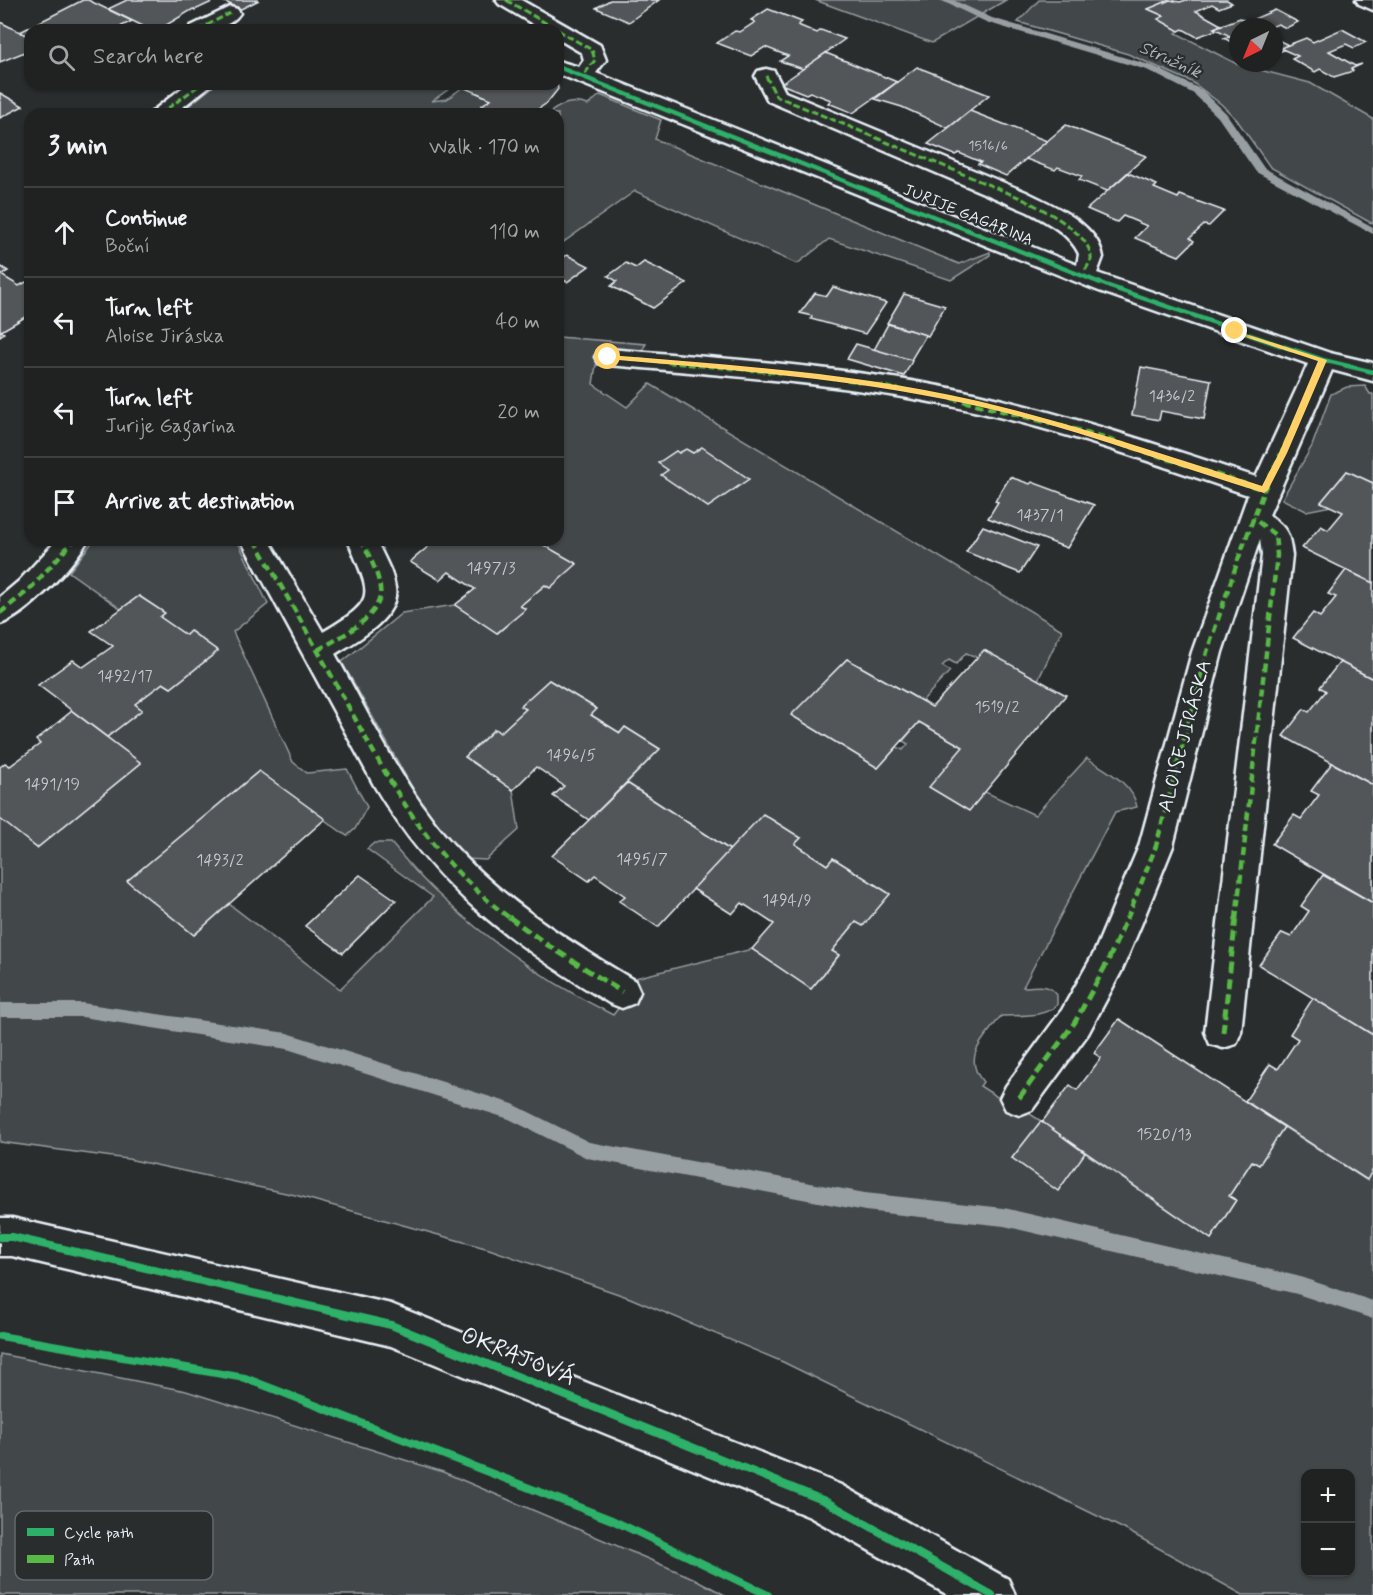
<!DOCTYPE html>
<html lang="en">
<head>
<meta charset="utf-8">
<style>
  :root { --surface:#202222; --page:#2d2f2f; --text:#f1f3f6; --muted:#a2a4a5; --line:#3d3f40 }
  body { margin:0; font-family:Mynerve,sans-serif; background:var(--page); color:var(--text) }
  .controls { position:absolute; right:18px; bottom:18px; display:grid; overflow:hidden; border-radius:12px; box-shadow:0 2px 4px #0004 }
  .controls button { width:54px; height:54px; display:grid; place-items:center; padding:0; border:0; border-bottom:2px solid var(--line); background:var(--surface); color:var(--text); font:30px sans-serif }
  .compass { position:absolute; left:1229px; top:18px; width:54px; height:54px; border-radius:50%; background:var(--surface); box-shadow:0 2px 4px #0004; rotate:223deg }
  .stop { position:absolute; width:18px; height:18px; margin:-14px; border:4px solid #ffd166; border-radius:50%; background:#fff }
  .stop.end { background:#ffd166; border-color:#fff; box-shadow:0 2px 6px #0008 }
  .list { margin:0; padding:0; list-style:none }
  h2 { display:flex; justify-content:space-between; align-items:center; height:78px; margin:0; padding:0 24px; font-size:26px }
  h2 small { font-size:20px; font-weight:400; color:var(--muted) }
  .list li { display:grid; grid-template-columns:39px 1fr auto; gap:18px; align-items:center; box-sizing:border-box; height:90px; padding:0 24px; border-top:2px solid var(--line) }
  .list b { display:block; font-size:22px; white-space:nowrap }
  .list p { margin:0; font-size:20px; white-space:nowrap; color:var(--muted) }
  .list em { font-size:20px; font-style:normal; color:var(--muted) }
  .icon { flex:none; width:33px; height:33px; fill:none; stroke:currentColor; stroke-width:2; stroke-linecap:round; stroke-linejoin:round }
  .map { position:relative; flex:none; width:1373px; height:1595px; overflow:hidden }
  .search { position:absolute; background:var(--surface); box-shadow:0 2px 4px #0004; left:24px; top:24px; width:540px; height:66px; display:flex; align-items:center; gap:15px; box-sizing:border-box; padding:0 21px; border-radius:18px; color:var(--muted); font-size:22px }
  .panel { position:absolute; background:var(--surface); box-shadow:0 2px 4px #0004; left:24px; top:108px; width:540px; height:438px; border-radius:18px }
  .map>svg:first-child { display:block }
</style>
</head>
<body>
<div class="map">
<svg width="1373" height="1595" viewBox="0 0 1373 1595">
  <rect width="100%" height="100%" fill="#2a2d2e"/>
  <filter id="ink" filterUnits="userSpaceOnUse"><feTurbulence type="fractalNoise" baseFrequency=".0167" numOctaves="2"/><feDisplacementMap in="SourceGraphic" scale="12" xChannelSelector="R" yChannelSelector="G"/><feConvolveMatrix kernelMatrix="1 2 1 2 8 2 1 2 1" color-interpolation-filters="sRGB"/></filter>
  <g filter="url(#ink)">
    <!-- green -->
    <g fill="#424648" stroke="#959ca0" stroke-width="1.5" fill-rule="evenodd">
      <polygon points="815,0 1006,0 932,43"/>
      <polygon points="1039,0 1170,0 1148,9 1164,16 1159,19 1179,31 1176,33 1237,64 1310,83 1373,119 1373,224 1270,167 1237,120 1221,104 1192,82 1128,54 1018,22"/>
      <polygon points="216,84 456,84 432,101 447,99 463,87 491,99 482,105 503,114 179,114"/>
      <path d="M600,95L661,120L655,139L959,264L990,252V255L951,280L829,239L797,264L635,191L558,246V114H548C561,104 572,99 588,105Z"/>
      <path d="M558,337L646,344L641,352H602L600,365H596L593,384L627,407L650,384L1062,630L1038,680L966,653L956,664L949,660L942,666L950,671L922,701L847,659L792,715L878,768L897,747L903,750L908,744L903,741L919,722L963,747L985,792L1035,815L1087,758C1106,771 1133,783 1137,807L1115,812L1023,987C1037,987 1048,982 1057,995V1005C1044,1018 1018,1015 1001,1016C985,1038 961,1056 983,1082L980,1086L1014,1108L1016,1105L1041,1121L1012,1158L1085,1153L1211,1239L1236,1200L1229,1196L1252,1161L1259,1165L1284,1127L1366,1180L1373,1169V1595H1243L1124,1529L783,1362L630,1298L489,1249L295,1195L128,1159L0,1142V821L2,820L37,848L141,763L107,737L142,710L135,704L163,683L171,688L218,651L191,631L186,635L160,617L164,613L139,596L121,609L69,572L94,540H237L268,604L233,632L293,762L307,773L347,769L367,807L355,829L347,836L258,772L128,881L194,935L229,904L340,989L433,897L367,849L374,843H391C406,860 421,879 438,894C490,943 549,983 613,1015L638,983L631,979L752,949L811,989L839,956L832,951L856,922L890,894L833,858L827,865L795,844L801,838L730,850L627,783L660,749L625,727L620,733L591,715L597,709L549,680L521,706L526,709L500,733L494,729L465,757L513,790L519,830L486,860L465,859L427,814L342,662L402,613L455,605L498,633L525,609L520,606L545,585L535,540H558ZM1306,1474H1350V1572H1306Z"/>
      <polygon points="1365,386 1370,394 1373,394 1373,483 1347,471 1321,502 1331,506 1306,511 1282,499 1312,446 1331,394 1347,387"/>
      <polygon points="0,1354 186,1391 443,1472 693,1578 725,1595 0,1595"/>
    </g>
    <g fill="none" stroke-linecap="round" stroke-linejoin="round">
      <!-- stream -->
      <g fill="#989fa3" fill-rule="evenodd">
        <polygon points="940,0 953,0 992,18 1153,66 1202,90 1226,113 1264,168 1373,227 1373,234 1256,172 1218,117 1194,94 1147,70 986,22"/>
        <polygon points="0,1003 82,1003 287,1033 513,1104 589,1142 865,1193 1004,1208 1297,1276 1373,1301 1373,1319 1297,1294 1004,1226 865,1211 587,1158 509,1119 287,1049 82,1017 0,1017"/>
      </g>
    </g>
    <!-- building -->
    <g fill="#535759" stroke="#e8f1f8" stroke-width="1.5">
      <polygon points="83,0 88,0 132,21 114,30 30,30 30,37 20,32"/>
      <polygon points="127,0 216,0 195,10 193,9 158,30 151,30 108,9"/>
      <polygon points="220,0 259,0 241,9"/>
      <polygon points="610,0 659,0 629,22 596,8"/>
      <polygon points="1170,0 1180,2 1186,0 1227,0 1232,3 1219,8 1212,4 1196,11 1221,25 1214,28 1216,30 1197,37 1183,29 1179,31 1158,19 1164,16 1148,9"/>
      <polygon points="768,9 802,22 798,25 817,33 821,30 845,39 803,69 780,61 788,56 765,47 751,56 717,43 735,31 740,32 755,22 751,20"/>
      <polygon points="1275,10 1298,22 1286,28 1278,24 1271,27 1238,27 1238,46 1224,38 1230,36 1214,28 1240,18 1247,22"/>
      <polygon points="0,22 30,37 30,50 0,62"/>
      <polygon points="1342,29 1366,42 1354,48 1346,44 1329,51 1355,66 1362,64 1351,69 1353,71 1334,77 1320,69 1315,72 1292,59 1298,56 1280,48 1306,38 1313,42"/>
      <polygon points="1274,38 1288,45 1280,48 1284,50 1274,53"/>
      <polygon points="826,53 897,82 853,113 828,103 831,100 810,92 806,94 781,84"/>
      <polygon points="917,67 989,95 948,128 902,107 875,99"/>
      <polygon points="467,84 557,84 558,89 547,103 531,114 503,114 482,105 491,99 463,87"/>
      <polygon points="0,93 23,106 0,118"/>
      <polygon points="970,111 1047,141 1006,176 978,164 981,162 959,153 955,155 928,144"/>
      <polygon points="1066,125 1146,156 1107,191 1079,180 1082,176 1058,167 1055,170 1026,159"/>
      <polygon points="1128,173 1157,185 1154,188 1178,198 1180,195 1224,211 1209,226 1204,225 1190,238 1194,241 1179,256 1135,238 1147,226 1123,216 1117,222 1087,209"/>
      <polygon points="567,255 589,266 567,282 558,277 558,261"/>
      <polygon points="644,262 687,283 653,308 611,286 617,281 608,276 626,263 636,268"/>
      <polygon points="0,266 8,271 1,275 19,286 26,282 30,284 30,318 27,316 1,331 4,333 0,336"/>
      <polygon points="833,287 886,303 865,334 811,319 812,316 800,313 815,293 827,296"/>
      <polygon points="904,294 945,306 928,336 887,323"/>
      <polygon points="888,324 926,335 911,360 874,350"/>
      <polygon points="856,344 911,360 912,361 904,376 847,359"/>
      <polygon points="1141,367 1211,380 1204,419 1161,411 1159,420 1132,415"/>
      <polygon points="702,447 749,479 708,507 661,475 668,470 658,463 676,451 679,453 686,449 693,453"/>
      <polygon points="1347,471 1373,483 1373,583 1302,548 1321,526 1328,530 1343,512 1321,502"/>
      <polygon points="1010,477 1030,484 1032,482 1094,505 1067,548 988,518 998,502 995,501"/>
      <polygon points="983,526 1037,547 1020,573 966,552"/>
      <polygon points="436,540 518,540 525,544 530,540 535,540 577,564 550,588 545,585 520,606 526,609 497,633 455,605 475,589 449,572 440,580 410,562"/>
      <polygon points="1346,570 1373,583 1373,679 1293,638 1313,613 1320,617 1336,597 1328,594"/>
      <polygon points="139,596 165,613 160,617 186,635 190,631 218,651 171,688 163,683 135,704 142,710 107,737 38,685 73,660 83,667 113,646 91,631"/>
      <polygon points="984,650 1066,695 969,811 929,787 963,747 919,722 878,768 791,715 847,659 932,707"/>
      <polygon points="1340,662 1373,679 1373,785 1283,736 1304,709 1309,712 1326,691 1320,687"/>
      <polygon points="549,680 597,709 591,715 620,733 625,727 660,749 589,820 553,796 564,786 536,767 513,790 465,757 495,729 500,733 526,709 520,706"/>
      <polygon points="72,711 141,763 37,848 0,819 0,767 5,763 10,766 40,744 36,740"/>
      <polygon points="1332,763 1373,785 1373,903 1272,844 1294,815 1301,819 1319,795 1311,791"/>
      <polygon points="259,771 325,819 194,935 127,881"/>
      <polygon points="627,783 730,850 658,927 619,901 625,896 595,875 589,881 552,856"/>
      <polygon points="763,814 801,838 795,844 827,865 833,858 890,894 863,926 856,922 832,951 839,955 811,989 752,949 774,924 742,903 732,914 693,889"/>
      <polygon points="360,875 396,900 343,953 305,926"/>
      <polygon points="1323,875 1373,903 1373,1035 1259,965 1282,933 1291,937 1309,911 1301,906"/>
      <polygon points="1313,998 1373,1035 1373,1169 1367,1180 1245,1101 1270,1064 1278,1069 1298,1039 1290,1034"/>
      <polygon points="1119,1019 1284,1127 1259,1165 1252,1161 1229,1196 1236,1200 1211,1239 1042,1122 1070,1085 1077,1090 1101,1058 1094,1053"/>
      <polygon points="1041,1121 1085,1153 1058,1191 1012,1158"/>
    </g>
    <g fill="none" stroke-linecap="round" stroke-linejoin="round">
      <defs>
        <g id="minor">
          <path d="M496,0H521L600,45L606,60L596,73L1077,265L1079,254C1070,234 1047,222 1028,212L768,101L755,76L758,71L766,69L774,71L785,92L1026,192C1053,205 1098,224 1103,257L1097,273L1330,353L1373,363V381L1332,370L1269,515C1287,529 1289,532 1292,555L1241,1032L1236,1044L1223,1048L1210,1044L1205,1032L1262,555L1260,539L1222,652L1173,846L1141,925L1121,972L1088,1034L1032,1110L1019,1115L1006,1110L1000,1098L1006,1086L1062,1010L1094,953L1139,846L1192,652L1248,495C1159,465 1070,433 978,412C857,384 732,376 608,365L599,363L595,357L599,351L608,349C732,359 856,367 978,394C1072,416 1164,447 1256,477L1308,364L1099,291L558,74V61L579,67L584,60L582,53L558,39V30H543L499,4Z"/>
          <polygon points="1356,0 1373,0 1373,10 1359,4"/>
          <path d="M230,7L237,9L240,13C229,30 206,30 188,30L191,26Z"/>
          <polygon points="187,84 212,84 174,114 149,114"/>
          <path d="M57,540H88C74,565 27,616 0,624V597L19,581Z"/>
          <path d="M241,540H269L323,632C380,598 370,596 348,540H376C383,556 393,571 395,588C400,618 356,641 335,654C367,711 395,771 435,823C488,891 562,937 635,981L640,992L635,1003L622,1008L609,1003C509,941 437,891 375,787Z"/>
          <polygon points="0,1218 12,1218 391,1304 841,1485 1008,1579 1015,1595 948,1595 810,1517 391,1346 12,1256 0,1256"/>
        </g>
      </defs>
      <!-- minor casing -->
      <use href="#minor" stroke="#e8f1f8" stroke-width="5"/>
      <!-- minor -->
      <use href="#minor" fill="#2a2d2e" fill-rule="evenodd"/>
      <!-- quiet-far2 -->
      <g stroke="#58b947" stroke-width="3" stroke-dasharray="7 3" stroke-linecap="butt">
        <polyline points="506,0 592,50 595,60 583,76"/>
        <polyline points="198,30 230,13"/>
        <path d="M766,76L776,96L1018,197C1039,207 1093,233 1091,260L1082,276"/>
        <polyline points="160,114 201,84"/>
        <polyline points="608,357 840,379 958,399"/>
        <polyline points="1306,399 1323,360"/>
      </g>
      <!-- quiet-far1 -->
      <g stroke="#58b947" stroke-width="4.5" stroke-dasharray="8 4.5" stroke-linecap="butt">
        <polyline points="951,398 1085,432 1264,490"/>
        <path d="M255,540C284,592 314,643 342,695C393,787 425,854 511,919"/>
        <polyline points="0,613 30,589 74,540"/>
        <path d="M318,650C338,638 385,616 380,588C378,571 368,555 362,540"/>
        <polyline points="1127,919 1156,846 1207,652 1239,557 1264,490 1307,398"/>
        <polyline points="1236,919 1277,555 1275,535 1253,518"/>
      </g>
      <!-- quiet -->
      <g stroke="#58b947" stroke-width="5" stroke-dasharray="10 5" stroke-linecap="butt">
        <polyline points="509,917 549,946 622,992"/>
        <polyline points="1223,1032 1236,917"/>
        <polyline points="1019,1098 1075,1022 1108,961 1127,917"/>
      </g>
      <defs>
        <polyline id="cycleway-far1" points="558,67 1108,286 1323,360 1373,372"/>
        <g id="cycleway">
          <polyline points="0,1237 12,1237 391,1325 825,1501 992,1595"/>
          <polyline points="0,1336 245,1378 612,1520 768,1595"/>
        </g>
      </defs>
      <!-- cycleway-far1 casing -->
      <use href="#cycleway-far1" stroke="#2a2d2e" stroke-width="8"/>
      <!-- cycleway casing -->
      <use href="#cycleway" stroke="#2a2d2e" stroke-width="11"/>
      <!-- cycleway-far1 -->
      <use href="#cycleway-far1" stroke="#2db169" stroke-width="4.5"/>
      <!-- cycleway -->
      <use href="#cycleway" stroke="#2db169" stroke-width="8"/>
    </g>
  </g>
  <!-- route -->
  <path fill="#ffd166" d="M1233,330L1327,360L1287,453L1268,490L1264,493C1168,464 1075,428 977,406C856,379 732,370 608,359L604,357L608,355C732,365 857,373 978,401C1074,424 1168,456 1262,486L1279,453L1318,361L1233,333Z"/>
  <g text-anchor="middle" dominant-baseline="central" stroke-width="4.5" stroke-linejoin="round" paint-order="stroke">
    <!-- far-number labels -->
    <g font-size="14" fill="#c3cad0">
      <text x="988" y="146">1516/6</text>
    </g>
    <!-- far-street labels -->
    <g font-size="16" fill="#e8f1f8" stroke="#2a2d2e">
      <text transform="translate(968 215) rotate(22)">JURIJE GAGARINA</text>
    </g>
    <!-- number labels -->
    <g font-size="16" fill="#c3cad0">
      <text x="1172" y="396">1436/2</text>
      <text x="1040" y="515">1437/1</text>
      <text x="491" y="568">1497/3</text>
      <text x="125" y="676">1492/17</text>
      <text x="997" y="707">1519/2</text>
      <text x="571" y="755">1496/5</text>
      <text x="52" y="784">1491/19</text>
      <text x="642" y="859">1495/7</text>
      <text x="220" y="860">1493/2</text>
      <text x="787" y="900">1494/9</text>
      <text x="1164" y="1134">1520/13</text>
    </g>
    <!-- far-water labels -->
    <g font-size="18" font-style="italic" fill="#acb3b9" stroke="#2a2d2e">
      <text transform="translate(1170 60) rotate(24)">Stružník</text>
    </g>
    <!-- street labels -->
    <g font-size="20" fill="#e8f1f8" stroke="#2a2d2e">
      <text transform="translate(1185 736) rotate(-75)">ALOISE JIRÁSKA</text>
    </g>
    <!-- near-street labels -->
    <g font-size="24" fill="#e8f1f8" stroke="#2a2d2e">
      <text transform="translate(518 1357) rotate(22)">OKRAJOVÁ</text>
    </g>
  </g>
  <!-- legend -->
  <rect x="15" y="1511" width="198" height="69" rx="9" fill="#2a2d2e" stroke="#63686b" stroke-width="1.5"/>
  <rect x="27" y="1528" width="27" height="8" fill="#2db169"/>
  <rect x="27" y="1555" width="27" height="8" fill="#58b947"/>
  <g font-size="16" fill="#e8f1f8">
    <text x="64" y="1538">Cycle path</text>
    <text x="64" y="1565">Path</text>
  </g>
</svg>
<div class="controls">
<button>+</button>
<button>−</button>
</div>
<svg class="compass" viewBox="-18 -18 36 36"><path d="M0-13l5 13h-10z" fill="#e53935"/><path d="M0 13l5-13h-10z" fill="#a2a4a5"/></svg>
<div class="stop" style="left:608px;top:357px"></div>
<div class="stop end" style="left:1235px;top:331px"></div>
<div class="search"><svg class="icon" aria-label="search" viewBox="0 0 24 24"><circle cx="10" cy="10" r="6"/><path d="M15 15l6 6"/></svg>Search here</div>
<section class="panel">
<h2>3 min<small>Walk · 170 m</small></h2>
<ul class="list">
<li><svg class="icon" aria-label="ahead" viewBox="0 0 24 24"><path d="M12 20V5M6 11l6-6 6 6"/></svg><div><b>Continue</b><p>Boční</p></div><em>110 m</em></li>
<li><svg class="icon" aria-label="left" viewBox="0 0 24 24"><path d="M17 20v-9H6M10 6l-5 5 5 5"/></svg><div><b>Turn left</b><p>Aloise Jiráska</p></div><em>40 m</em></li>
<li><svg class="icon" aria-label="left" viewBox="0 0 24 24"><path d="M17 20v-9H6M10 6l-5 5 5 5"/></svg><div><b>Turn left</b><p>Jurije Gagarina</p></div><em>20 m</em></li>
<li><svg class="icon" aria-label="arrive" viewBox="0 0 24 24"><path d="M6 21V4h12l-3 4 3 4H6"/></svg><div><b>Arrive at destination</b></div></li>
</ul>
</section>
</div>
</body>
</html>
